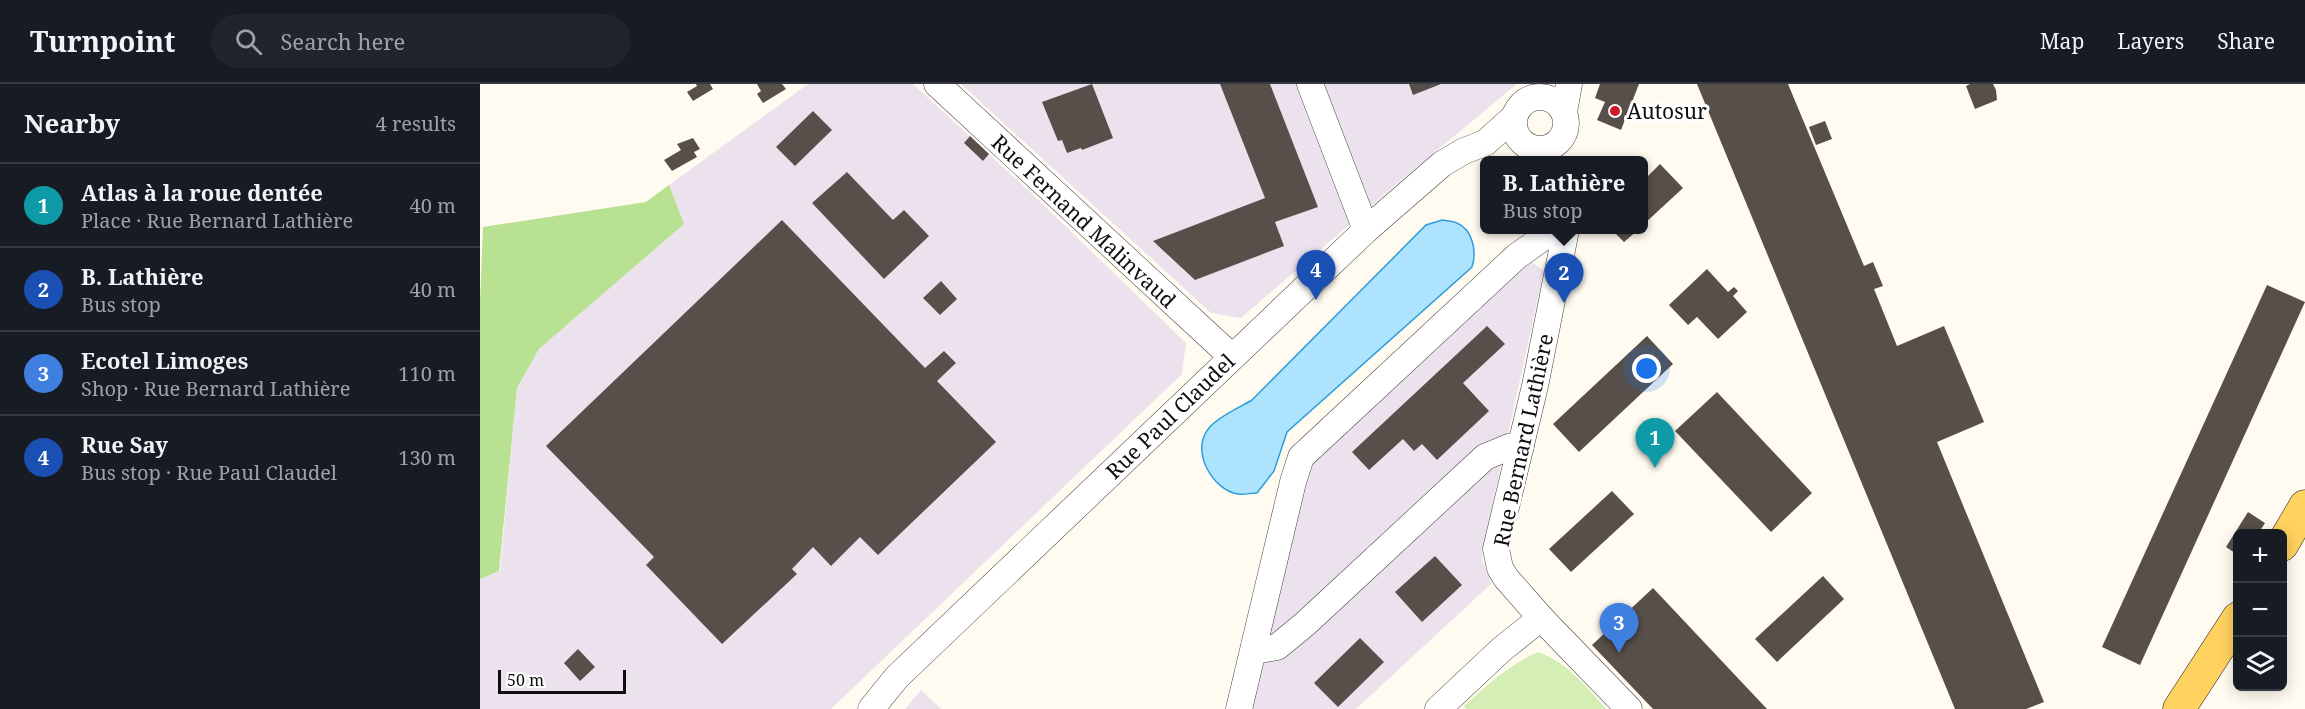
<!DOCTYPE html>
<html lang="en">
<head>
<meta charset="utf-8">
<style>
  :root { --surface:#171b24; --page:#20242c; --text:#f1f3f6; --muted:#9ea1a6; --line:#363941; --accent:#ce1727 }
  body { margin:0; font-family:"Noto Serif",serif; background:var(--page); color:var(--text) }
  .controls { position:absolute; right:18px; bottom:18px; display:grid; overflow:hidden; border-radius:9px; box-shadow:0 3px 15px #0003 }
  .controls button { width:54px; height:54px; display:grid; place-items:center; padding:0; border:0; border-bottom:2px solid var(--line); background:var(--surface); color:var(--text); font:30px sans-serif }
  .scale { position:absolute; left:18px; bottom:15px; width:128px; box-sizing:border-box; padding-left:6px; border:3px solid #0e0e0e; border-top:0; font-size:16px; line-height:21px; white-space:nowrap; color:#0e0e0e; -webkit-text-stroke:4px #fff; paint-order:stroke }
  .you { position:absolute; left:1167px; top:285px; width:21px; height:21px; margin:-15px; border:4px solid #fff; border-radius:50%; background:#1a73e8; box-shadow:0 0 0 9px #1a73e833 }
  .badge { display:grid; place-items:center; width:39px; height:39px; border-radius:50%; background:var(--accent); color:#fff; font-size:20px; font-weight:700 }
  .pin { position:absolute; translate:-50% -50px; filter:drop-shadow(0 2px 3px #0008) }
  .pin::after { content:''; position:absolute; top:32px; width:21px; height:18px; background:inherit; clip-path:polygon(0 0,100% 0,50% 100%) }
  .popup { position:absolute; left:1000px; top:72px; width:168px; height:78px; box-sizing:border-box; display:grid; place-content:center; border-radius:9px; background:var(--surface); filter:drop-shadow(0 2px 4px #0005); font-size:20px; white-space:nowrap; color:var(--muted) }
  .popup b { font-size:22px; color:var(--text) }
  .popup::after { content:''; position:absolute; left:50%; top:100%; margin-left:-12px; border:12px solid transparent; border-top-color:var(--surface) }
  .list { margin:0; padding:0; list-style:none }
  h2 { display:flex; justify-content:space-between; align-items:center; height:78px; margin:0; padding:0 24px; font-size:26px }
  h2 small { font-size:20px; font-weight:400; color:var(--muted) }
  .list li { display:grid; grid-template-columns:39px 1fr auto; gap:18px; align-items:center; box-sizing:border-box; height:84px; padding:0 24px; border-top:2px solid var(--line) }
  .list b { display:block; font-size:22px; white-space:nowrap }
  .list p { margin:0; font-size:20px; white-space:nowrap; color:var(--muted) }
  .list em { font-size:20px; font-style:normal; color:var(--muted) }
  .icon { flex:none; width:33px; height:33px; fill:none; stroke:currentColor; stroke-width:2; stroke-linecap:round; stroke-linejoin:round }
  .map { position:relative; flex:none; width:1825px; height:625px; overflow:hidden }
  header { display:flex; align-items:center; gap:36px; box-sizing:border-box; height:84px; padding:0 30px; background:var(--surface); border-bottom:2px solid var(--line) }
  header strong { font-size:28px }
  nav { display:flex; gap:33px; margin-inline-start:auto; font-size:21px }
  .search { width:420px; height:54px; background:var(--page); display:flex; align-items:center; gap:15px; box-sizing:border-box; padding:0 21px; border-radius:33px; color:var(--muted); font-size:22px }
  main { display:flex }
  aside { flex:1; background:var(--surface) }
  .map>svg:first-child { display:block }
</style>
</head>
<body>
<header>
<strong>Turnpoint</strong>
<div class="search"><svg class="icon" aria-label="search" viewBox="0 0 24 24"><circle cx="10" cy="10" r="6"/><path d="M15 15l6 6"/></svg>Search here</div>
<nav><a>Map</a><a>Layers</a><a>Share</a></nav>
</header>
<main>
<aside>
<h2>Nearby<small>4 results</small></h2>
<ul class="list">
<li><span class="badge" style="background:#0f9aa8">1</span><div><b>Atlas à la roue dentée</b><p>Place · Rue Bernard Lathière</p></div><em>40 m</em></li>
<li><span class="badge" style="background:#1a4fb4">2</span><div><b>B. Lathière</b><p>Bus stop</p></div><em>40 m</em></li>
<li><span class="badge" style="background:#3f7fe0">3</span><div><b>Ecotel Limoges</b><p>Shop · Rue Bernard Lathière</p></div><em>110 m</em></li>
<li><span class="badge" style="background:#1a4fb4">4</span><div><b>Rue Say</b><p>Bus stop · Rue Paul Claudel</p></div><em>130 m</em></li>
</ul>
</aside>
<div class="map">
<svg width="1825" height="625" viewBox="0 0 1825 625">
  <rect width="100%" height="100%" fill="#fffbf0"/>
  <!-- industrial -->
  <g fill="#ece2ee">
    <polygon points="328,0 433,0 549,107 706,259 702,290 351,625 0,625 0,495 20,487 37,304 59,265 203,140 189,101"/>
    <polygon points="481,0 1037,0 913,103 761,234 731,229"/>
    <polygon points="1048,175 1064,187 1003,463 1002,476 1012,499 876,625 771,625 822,407 833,376"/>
    <polygon points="441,606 461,625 425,625"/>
  </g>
  <!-- green -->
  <path fill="#d5eeb5" d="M1058,568C1087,578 1106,602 1126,625H986L984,622C1007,601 1029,581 1058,568Z"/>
  <!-- forest -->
  <polygon fill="#b9e192" points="189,101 204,140 59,265 37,304 19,487 0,495 0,218 3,143 166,118"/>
  <!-- water -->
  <path fill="#aee3fd" stroke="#2d9ddc" stroke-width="1.5" d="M962,136C967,137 973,137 977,139C993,146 997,168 992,183L807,348L794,387L777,409C771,409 764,411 758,410C732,406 710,366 729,344C739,332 759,324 772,316L946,141Z"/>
  <!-- building -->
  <g fill="#584f4a">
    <polygon points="216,0 230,0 233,5 213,17 207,8 217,2"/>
    <polygon points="277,0 302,0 306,5 283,19 277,10 281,7"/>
    <polygon points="612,0 633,54 602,66 601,64 587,69 582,56 578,57 562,18"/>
    <polygon points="740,0 790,0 838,123 795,138 804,162 715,196 673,157 785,114"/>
    <polygon points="929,0 961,0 933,11"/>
    <polygon points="1120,0 1159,0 1141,46 1117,36 1125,18 1115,14"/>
    <polygon points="1217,0 1308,0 1384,182 1393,178 1403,202 1394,205 1417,262 1464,242 1504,338 1457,358 1564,618 1546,625 1475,625"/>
    <polygon points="1490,0 1513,0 1516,6 1517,16 1495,25 1486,2"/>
    <polygon points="333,27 352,46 315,82 296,63"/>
    <polygon points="1345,37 1352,55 1336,61 1329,43"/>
    <polygon points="490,52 509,70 503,77 484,59"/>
    <polygon points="213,54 220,65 214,68 217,73 192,87 184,76 201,66 197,60"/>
    <polygon points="1180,80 1203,104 1164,140 1164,96"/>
    <polygon points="367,88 413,136 424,126 449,152 404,195 332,119"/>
    <polygon points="302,136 445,284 464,267 476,279 457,297 516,358 398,471 380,453 351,482 333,463 312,485 317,490 242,560 166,481 174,473 66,362"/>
    <polygon points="1132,146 1158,146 1144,158"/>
    <polygon points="1227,185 1248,208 1254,203 1258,207 1253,212 1267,228 1238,255 1217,233 1208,241 1189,221"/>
    <polygon points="461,197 477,215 460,231 443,214"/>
    <polygon points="1787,201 1825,218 1660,581 1622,563"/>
    <polygon points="1007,242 1025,260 983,299 1009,327 957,376 942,360 934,367 923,355 889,386 872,368"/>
    <polygon points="1167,252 1193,280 1099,368 1073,340"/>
    <polygon points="1237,308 1332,409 1291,448 1195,347"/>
    <polygon points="1132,407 1154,430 1091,488 1069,465"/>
    <polygon points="1768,428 1785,439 1778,450 1758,450 1758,471 1746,463"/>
    <polygon points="955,472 982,501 942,538 915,508"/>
    <polygon points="1343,492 1364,515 1297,578 1275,555"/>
    <polygon points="1173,504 1287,625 1173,625 1112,561"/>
    <polygon points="880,554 904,578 858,623 834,599"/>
    <polygon points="98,565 115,583 100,597 84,579"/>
  </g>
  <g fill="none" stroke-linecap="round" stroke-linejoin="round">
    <defs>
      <g id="minor">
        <polyline points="457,0 752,273"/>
        <polyline points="830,0 886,146"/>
        <circle cx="1060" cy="39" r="26"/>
        <polyline points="1084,28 1089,0"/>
        <polyline points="1086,146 1055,302 1016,465 1020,484 1026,494 1061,534 1149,625"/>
        <polyline points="774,567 797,563 825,540 1005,373 1029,363 1041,362"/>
        <polyline points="391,625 417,593 886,146 962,80 984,67 1005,59 1034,33"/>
        <polyline points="759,625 813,398 821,373 1037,172 1074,146"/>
        <polyline points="958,625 1022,565 1061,534"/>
      </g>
      <g id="major">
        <polyline points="1802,461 1825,422"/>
        <polyline points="1699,625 1758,534"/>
      </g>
    </defs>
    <!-- minor casing -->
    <use href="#minor" stroke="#414141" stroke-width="27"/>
    <!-- major casing -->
    <use href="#major" stroke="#1f1f1f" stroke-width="33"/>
    <!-- minor -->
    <use href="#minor" stroke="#fff" stroke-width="26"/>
    <!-- major -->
    <use href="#major" stroke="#ffd260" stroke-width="32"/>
  </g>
  <!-- markers -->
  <circle fill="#ce1727" stroke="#fff" stroke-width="2" cx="1135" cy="27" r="6"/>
  <g text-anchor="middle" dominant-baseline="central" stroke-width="6" stroke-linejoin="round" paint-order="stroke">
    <!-- poi labels -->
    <g font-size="21" fill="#0e0e0e" stroke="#fff" text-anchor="start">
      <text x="1147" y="27">Autosur</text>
    </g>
    <!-- street labels -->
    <g font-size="21" fill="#0e0e0e" stroke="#fff">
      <text transform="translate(604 137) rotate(43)">Rue Fernand Malinvaud</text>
      <text transform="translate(690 332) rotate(-44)">Rue Paul Claudel</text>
      <text transform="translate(1043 356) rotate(-78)">Rue Bernard Lathière</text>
    </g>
  </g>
</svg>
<div class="controls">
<button>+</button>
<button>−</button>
<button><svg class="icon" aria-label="layers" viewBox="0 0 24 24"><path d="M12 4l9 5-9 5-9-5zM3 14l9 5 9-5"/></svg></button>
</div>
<div class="scale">50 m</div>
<div class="you"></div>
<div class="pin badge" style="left:1175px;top:384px;background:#0f9aa8">1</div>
<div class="pin badge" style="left:1084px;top:219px;background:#1a4fb4">2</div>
<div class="popup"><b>B. Lathière</b>Bus stop</div>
<div class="pin badge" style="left:1139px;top:569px;background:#3f7fe0">3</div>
<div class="pin badge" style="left:836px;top:216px;background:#1a4fb4">4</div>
</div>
</main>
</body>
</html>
